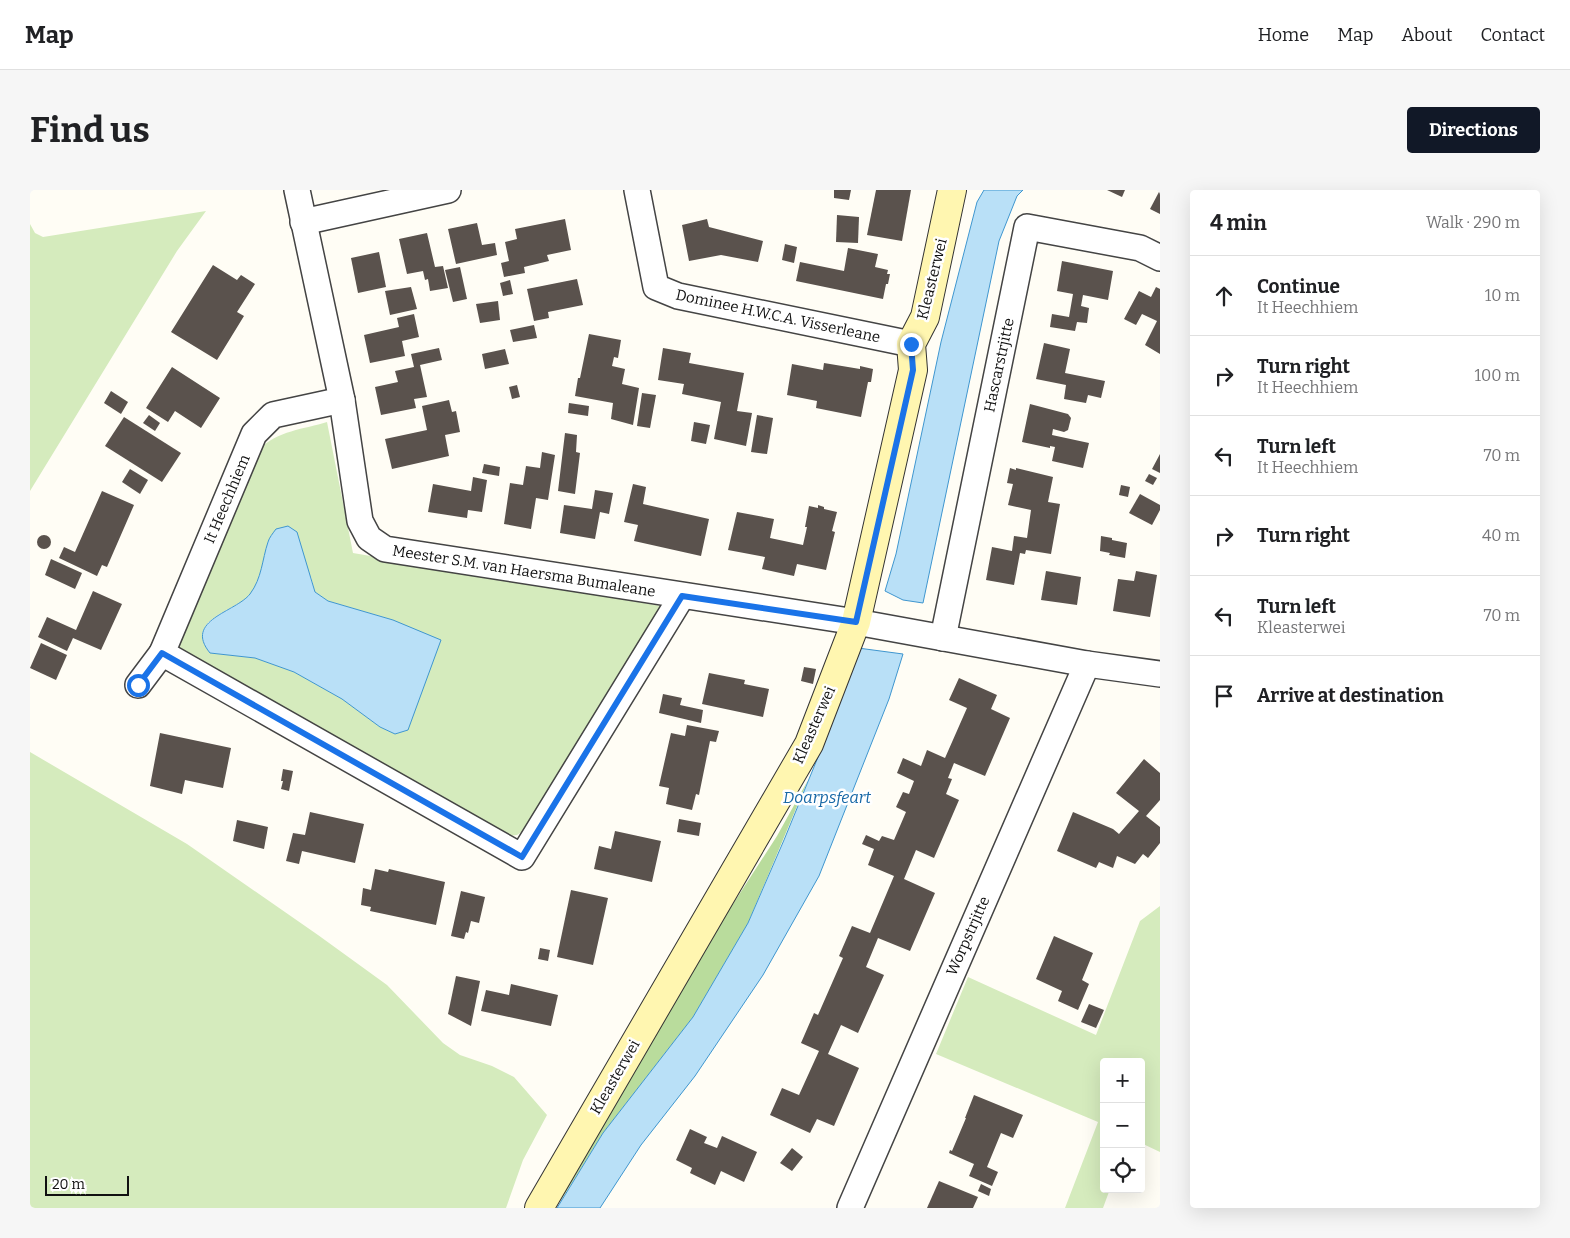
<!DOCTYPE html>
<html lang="en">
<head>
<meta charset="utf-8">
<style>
  :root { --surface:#fff; --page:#f6f6f6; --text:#202124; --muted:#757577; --line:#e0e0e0; --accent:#111827 }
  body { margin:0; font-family:Bitter,serif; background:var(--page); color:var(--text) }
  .controls { position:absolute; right:15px; bottom:15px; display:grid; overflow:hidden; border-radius:5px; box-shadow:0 5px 20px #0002 }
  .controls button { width:45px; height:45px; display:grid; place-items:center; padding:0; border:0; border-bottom:1px solid var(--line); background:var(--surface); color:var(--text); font:25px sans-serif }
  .scale { position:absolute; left:15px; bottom:12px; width:84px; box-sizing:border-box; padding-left:5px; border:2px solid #111; border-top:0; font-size:14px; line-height:18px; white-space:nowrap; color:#111; -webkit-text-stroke:4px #fff; paint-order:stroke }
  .stop { position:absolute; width:15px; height:15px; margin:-11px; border:4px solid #1a73e8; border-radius:50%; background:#fff }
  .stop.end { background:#1a73e8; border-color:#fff; box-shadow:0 1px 5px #0008 }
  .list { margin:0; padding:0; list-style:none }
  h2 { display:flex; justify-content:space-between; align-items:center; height:65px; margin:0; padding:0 20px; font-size:21px }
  h2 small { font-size:16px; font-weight:400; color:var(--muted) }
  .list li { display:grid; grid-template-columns:32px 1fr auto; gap:15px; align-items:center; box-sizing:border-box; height:80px; padding:0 20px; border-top:1px solid var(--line) }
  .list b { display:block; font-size:19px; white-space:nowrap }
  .list p { margin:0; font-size:16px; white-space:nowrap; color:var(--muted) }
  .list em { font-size:16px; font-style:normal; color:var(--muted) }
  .icon { flex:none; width:28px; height:28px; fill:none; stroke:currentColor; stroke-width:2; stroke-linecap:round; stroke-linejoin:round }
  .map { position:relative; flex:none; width:1130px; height:1018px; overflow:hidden; border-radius:5px }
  header { display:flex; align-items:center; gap:30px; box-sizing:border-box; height:70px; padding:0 25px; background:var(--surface); border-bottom:1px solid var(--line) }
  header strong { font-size:24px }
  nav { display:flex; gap:28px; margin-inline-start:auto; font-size:18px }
  .intro { display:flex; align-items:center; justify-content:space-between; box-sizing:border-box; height:120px; padding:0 30px }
  h1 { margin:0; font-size:35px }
  .button { padding:12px 22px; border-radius:5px; background:var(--accent); color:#fff; font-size:18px; font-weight:700 }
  main { display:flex; gap:30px; padding:0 30px }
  aside { flex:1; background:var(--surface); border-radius:5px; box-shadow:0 5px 20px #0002 }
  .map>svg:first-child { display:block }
</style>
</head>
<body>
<header>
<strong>Map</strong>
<nav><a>Home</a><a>Map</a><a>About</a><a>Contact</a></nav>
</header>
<div class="intro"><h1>Find us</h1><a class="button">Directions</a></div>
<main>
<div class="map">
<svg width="1130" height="1018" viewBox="0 0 1130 1018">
  <rect width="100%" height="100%" fill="#fffdf5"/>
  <!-- green -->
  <g fill="#d5ebbd" fill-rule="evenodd">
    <polygon points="176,21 147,61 0,301 0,34 5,43 13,47"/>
    <path d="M297,232L323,363L631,416L496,639L487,645L478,646L159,474L142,445L230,259C246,241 275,239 297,232ZM238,351L281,387L285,402L298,411L363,430L378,540L365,544L350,537L312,509L264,482L225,468L180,463C152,429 208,421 221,403C231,387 234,369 238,351Z"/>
    <polygon points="0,562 157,654 288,745 357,795 413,853 430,865 462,876 484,887 517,925 493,970 476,1018 0,1018"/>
    <polygon points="1130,716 1130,962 1111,953 1111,872 1074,872 1074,999 1080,999 1073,1018 1035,1018 1068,932 906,864 938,787 1066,845 1110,731"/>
  </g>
  <!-- forest -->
  <polygon fill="#b9dc9c" points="778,590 718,733 663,827 573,943 530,1012 559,951 641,810 747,646"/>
  <!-- water -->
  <g fill="#b9e0f7" stroke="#3f96cf">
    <polygon points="954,0 993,0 987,6 969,51 893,413 873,410 855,401 866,364 911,152 947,12"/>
    <path d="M258,336L267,342L285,402L298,411L363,430L411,450L378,540L365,544L350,537L312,509L264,482L225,468L180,463C153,430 206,422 220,404C232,388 232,370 238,352C239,348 243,343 246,339Z"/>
    <polygon points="828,458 873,464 859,509 789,686 733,785 665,886 611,955 570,1018 527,1018 573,943 663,827 718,733 754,650 802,533"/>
  </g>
  <!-- building -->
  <g fill="#5a524d">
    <polygon points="804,0 821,0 819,10 804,8"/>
    <polygon points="846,0 881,0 872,51 837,45"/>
    <polygon points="1077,0 1095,0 1092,7"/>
    <polygon points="1130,0 1130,24 1120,19"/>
    <polygon points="807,25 829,27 828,53 806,52"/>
    <polygon points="535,29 541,60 517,65 519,71 494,77 495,83 474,87 471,73 479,71 475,52 487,49 485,39"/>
    <polygon points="677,29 679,37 733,51 728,72 691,65 659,71 652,35"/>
    <polygon points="447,33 452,55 465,53 467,65 426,74 418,39"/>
    <polygon points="397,43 405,77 413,76 418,98 400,101 398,89 395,90 393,81 377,84 369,49"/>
    <polygon points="755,54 767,57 764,73 752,70"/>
    <polygon points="818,58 848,64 845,77 858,80 857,84 860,84 858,94 856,94 853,109 766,91 770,72 814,81"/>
    <polygon points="349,62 356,97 328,103 321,68"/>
    <polygon points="1032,71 1083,81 1078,110 1053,105 1051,116 1059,118 1057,133 1047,132 1045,141 1020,137 1022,124 1039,127 1043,104 1027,101"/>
    <polygon points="183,75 207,90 211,85 225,94 207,122 214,126 187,170 141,142"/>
    <polygon points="430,77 437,109 423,112 415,80"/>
    <polygon points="547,89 553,115 518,122 519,128 504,131 497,99"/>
    <polygon points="480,90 483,104 473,106 470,93"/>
    <polygon points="381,97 387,119 360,125 355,101"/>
    <polygon points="1126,97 1130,99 1130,164 1115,155 1127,131 1112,124 1106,135 1094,129 1109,101 1121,107"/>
    <polygon points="468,111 470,130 450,133 446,114"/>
    <polygon points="384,124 389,147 372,151 375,166 340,173 334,145 369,137 367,128"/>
    <polygon points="504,135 507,148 483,152 480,140"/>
    <polygon points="559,144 591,150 588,168 584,167 582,176 595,179 592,194 609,198 603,235 581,229 583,213 545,206 548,188 550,188"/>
    <polygon points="1014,153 1040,159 1035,183 1075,191 1071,208 1058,205 1056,213 1034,209 1036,195 1006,189"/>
    <polygon points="409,158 412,170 390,175 397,207 384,209 386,218 351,225 345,197 368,192 365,181 384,177 381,164"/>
    <polygon points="633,158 661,163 659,173 714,183 707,221 722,223 716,256 684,249 691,212 652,204 654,194 628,190"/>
    <polygon points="475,159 479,174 455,179 452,164"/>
    <polygon points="794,173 830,179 830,176 843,179 841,192 838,192 831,227 786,218 787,211 757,205 762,174 793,180"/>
    <polygon points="142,177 190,208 171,238 145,221 138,232 116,218"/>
    <polygon points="487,195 490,207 482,209 479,197"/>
    <polygon points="81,201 98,212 91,224 74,213"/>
    <polygon points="612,203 626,205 620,238 607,236"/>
    <polygon points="419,210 422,222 426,221 430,242 415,245 419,266 362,279 355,249 397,240 392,216"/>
    <polygon points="539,213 559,216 558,226 538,223"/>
    <polygon points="1000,214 1038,224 1041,228 1038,240 1034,242 1023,239 1022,245 1059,253 1053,278 1022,271 1025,257 1020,256 1020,258 992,252"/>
    <polygon points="119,225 130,233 125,241 113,233"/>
    <polygon points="727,225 743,228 737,264 721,262"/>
    <polygon points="94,227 151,263 132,292 75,256"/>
    <polygon points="664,232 680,235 676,254 661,251"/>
    <polygon points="535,243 547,245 546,262 550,263 545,304 528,301"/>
    <polygon points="512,262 525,265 518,310 506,308 501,339 474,334 480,293 493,295 496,276 510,278"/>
    <polygon points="1130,264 1130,283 1122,279"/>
    <polygon points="454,274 470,277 469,286 452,283"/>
    <polygon points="980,278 986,280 986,278 1023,287 1018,312 1030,314 1021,364 996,360 995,364 990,363 984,395 956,390 962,357 982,361 984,346 997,348 1001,320 978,315 983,294 977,293"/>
    <polygon points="100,279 118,290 110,304 92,292"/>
    <polygon points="1119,284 1127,288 1123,295 1115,291"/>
    <polygon points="443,287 457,290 452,322 438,320 437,328 398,322 403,294 441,301"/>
    <polygon points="603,294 616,297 613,314 679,329 671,366 604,351 608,335 594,332"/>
    <polygon points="1091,295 1100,297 1098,307 1089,305"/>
    <polygon points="565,300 583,303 579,324 570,322 565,349 530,343 534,315 562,319"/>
    <polygon points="72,301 104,315 77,377 72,375 67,386 29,368 34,357 45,362"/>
    <polygon points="1110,304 1130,315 1130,320 1122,335 1099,323"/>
    <polygon points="788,315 794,317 794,319 807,322 802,341 805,342 796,380 767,374 764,386 732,379 735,367 698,360 707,322 744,329 740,348 773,355 777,337 775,337 779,316 788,318"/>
    <circle cx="14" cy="352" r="7"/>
    <polygon points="1071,346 1082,348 1082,350 1097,353 1095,368 1079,365 1080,363 1070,361"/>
    <polygon points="21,369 52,383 45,399 15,385"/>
    <polygon points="1016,381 1051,387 1047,415 1011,410"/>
    <polygon points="1106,381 1127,385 1120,427 1083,421 1088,389 1104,391"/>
    <polygon points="63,401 92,414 71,460 43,448 37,461 8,447 17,427 46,440"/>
    <polygon points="11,453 37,465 26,490 0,478"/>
    <polygon points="774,477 786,479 783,494 771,491"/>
    <polygon points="679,483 715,490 714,494 739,499 733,527 672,514"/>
    <polygon points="929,488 967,505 961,519 980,528 955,586 924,573 918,588 922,589 916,604 929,610 904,668 886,660 874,689 905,703 880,761 848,748 836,777 854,785 828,843 811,835 798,864 829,878 804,936 787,929 780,943 740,925 752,898 769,905 789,861 771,853 784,823 788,825 813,768 809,766 822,736 840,743 864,686 838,675 844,659 832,654 836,645 849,651 852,646 864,650 876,622 866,617 873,602 879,604 884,591 867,583 873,568 891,576 897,560 915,568 937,518 919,510"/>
    <polygon points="633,504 652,508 650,515 673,520 671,533 629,523"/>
    <polygon points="657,535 689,541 686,552 680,551 669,605 666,604 662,620 636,614 639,598 629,596 641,543 655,546"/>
    <polygon points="130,543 201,558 193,598 155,590 152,604 120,596"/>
    <polygon points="1114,569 1130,583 1130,610 1116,626 1130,637 1130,653 1118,668 1113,664 1105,674 1087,666 1083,678 1069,672 1066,678 1027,661 1043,622 1083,639 1089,644 1109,621 1086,603"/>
    <polygon points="253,579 263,581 259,601 251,599 253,591 251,591"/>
    <polygon points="280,622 334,634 325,673 272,661 269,674 256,671 263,643 275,645"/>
    <polygon points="649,629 671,633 669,646 647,642"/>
    <polygon points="207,630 238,637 234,659 203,651"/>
    <polygon points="585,641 631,651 622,692 564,679 569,656 581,659"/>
    <polygon points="345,679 358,682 359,679 415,692 406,735 340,721 341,717 331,715 333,698 341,700"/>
    <polygon points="541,700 578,708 563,775 527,767"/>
    <polygon points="431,701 455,707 449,733 441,731 438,743 436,742 434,749 421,746"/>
    <polygon points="1024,746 1063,763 1052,790 1059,794 1048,820 1028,811 1032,801 1006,789"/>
    <polygon points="510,758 520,760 518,771 508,769"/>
    <polygon points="426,786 450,791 441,836 418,824"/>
    <polygon points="481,794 528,805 521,836 451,821 456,800 479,805"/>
    <polygon points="1059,814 1074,820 1066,838 1051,832"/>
    <polygon points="944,905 993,925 983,948 971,943 957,977 968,982 962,996 939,986 944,974 919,963 920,960 922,961 936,928 935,928"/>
    <polygon points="660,939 677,947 674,953 687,958 692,946 727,962 714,992 691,981 685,995 660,983 662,978 646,970"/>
    <polygon points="762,958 773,967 762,981 750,973"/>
    <polygon points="909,991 948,1007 943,1018 897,1018"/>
    <polygon points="951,994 961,999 959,1006 948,1001"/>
  </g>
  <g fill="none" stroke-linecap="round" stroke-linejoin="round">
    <defs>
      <g id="street">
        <polyline points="267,0 312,210 330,331 339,348 355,359 826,432 1057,474 1130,484"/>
        <polyline points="607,0 626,97 648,106 881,154"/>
        <polyline points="273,32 418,0"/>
        <polyline points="312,210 243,225 224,244 132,463 492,667 652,406"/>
        <polyline points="913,448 997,37 1110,58 1130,68"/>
        <polyline points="108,495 132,463"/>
        <polyline points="820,1018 1057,474"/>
      </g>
      <polyline id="secondary" points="509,1018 779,554 826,432 883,180 881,154 895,127 922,0"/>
    </defs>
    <!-- street casing -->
    <use href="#street" stroke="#444" stroke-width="28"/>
    <!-- secondary casing -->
    <use href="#secondary" stroke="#333" stroke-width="30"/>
    <!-- street -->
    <use href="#street" stroke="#fff" stroke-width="25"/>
    <!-- secondary -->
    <use href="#secondary" stroke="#fff6b0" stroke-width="28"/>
  </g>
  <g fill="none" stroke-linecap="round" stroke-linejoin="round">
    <!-- route -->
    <polyline stroke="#1a73e8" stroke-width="6" points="108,495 132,463 492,667 652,406 826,432 883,180 881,154"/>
  </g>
  <g text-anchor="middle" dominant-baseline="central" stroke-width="5" stroke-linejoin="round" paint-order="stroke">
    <!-- street labels -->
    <g font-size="15" fill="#111" stroke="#fff">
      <text transform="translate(902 89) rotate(-76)">Kleasterwei</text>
      <text transform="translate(748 126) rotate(12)">Dominee H.W.C.A. Visserleane</text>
      <text transform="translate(969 175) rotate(-78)">Hascarstrjitte</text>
      <text transform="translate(197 309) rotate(-67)">It Heechhiem</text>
      <text transform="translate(494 381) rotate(9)">Meester S.M. van Haersma Bumaleane</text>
      <text transform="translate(784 535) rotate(-66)">Kleasterwei</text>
      <text transform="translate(938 746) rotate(-66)">Worpstrjitte</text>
      <text transform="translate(585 887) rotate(-60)">Kleasterwei</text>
    </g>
    <!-- water labels -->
    <g font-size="16" font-style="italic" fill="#1768a6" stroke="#fff">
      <text x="797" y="607">Doarpsfeart</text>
    </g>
  </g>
</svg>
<div class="controls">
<button>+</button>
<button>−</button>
<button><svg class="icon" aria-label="locate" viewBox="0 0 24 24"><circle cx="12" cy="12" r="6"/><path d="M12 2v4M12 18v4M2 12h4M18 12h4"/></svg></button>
</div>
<div class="scale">20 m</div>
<div class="stop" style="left:108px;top:495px"></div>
<div class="stop end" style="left:881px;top:154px"></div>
</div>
<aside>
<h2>4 min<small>Walk · 290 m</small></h2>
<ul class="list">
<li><svg class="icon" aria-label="ahead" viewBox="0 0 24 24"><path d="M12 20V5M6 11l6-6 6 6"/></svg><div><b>Continue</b><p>It Heechhiem</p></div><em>10 m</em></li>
<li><svg class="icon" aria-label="right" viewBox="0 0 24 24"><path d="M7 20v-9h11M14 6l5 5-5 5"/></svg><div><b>Turn right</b><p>It Heechhiem</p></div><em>100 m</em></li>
<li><svg class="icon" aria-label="left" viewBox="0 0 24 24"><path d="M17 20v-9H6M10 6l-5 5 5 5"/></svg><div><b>Turn left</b><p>It Heechhiem</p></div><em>70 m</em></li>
<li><svg class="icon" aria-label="right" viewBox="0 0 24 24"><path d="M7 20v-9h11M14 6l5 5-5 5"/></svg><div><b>Turn right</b></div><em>40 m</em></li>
<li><svg class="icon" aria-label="left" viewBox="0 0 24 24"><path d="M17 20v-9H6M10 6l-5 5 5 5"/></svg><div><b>Turn left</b><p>Kleasterwei</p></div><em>70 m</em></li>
<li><svg class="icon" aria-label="arrive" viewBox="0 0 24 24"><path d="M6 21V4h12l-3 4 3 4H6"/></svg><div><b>Arrive at destination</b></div></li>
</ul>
</aside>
</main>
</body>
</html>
